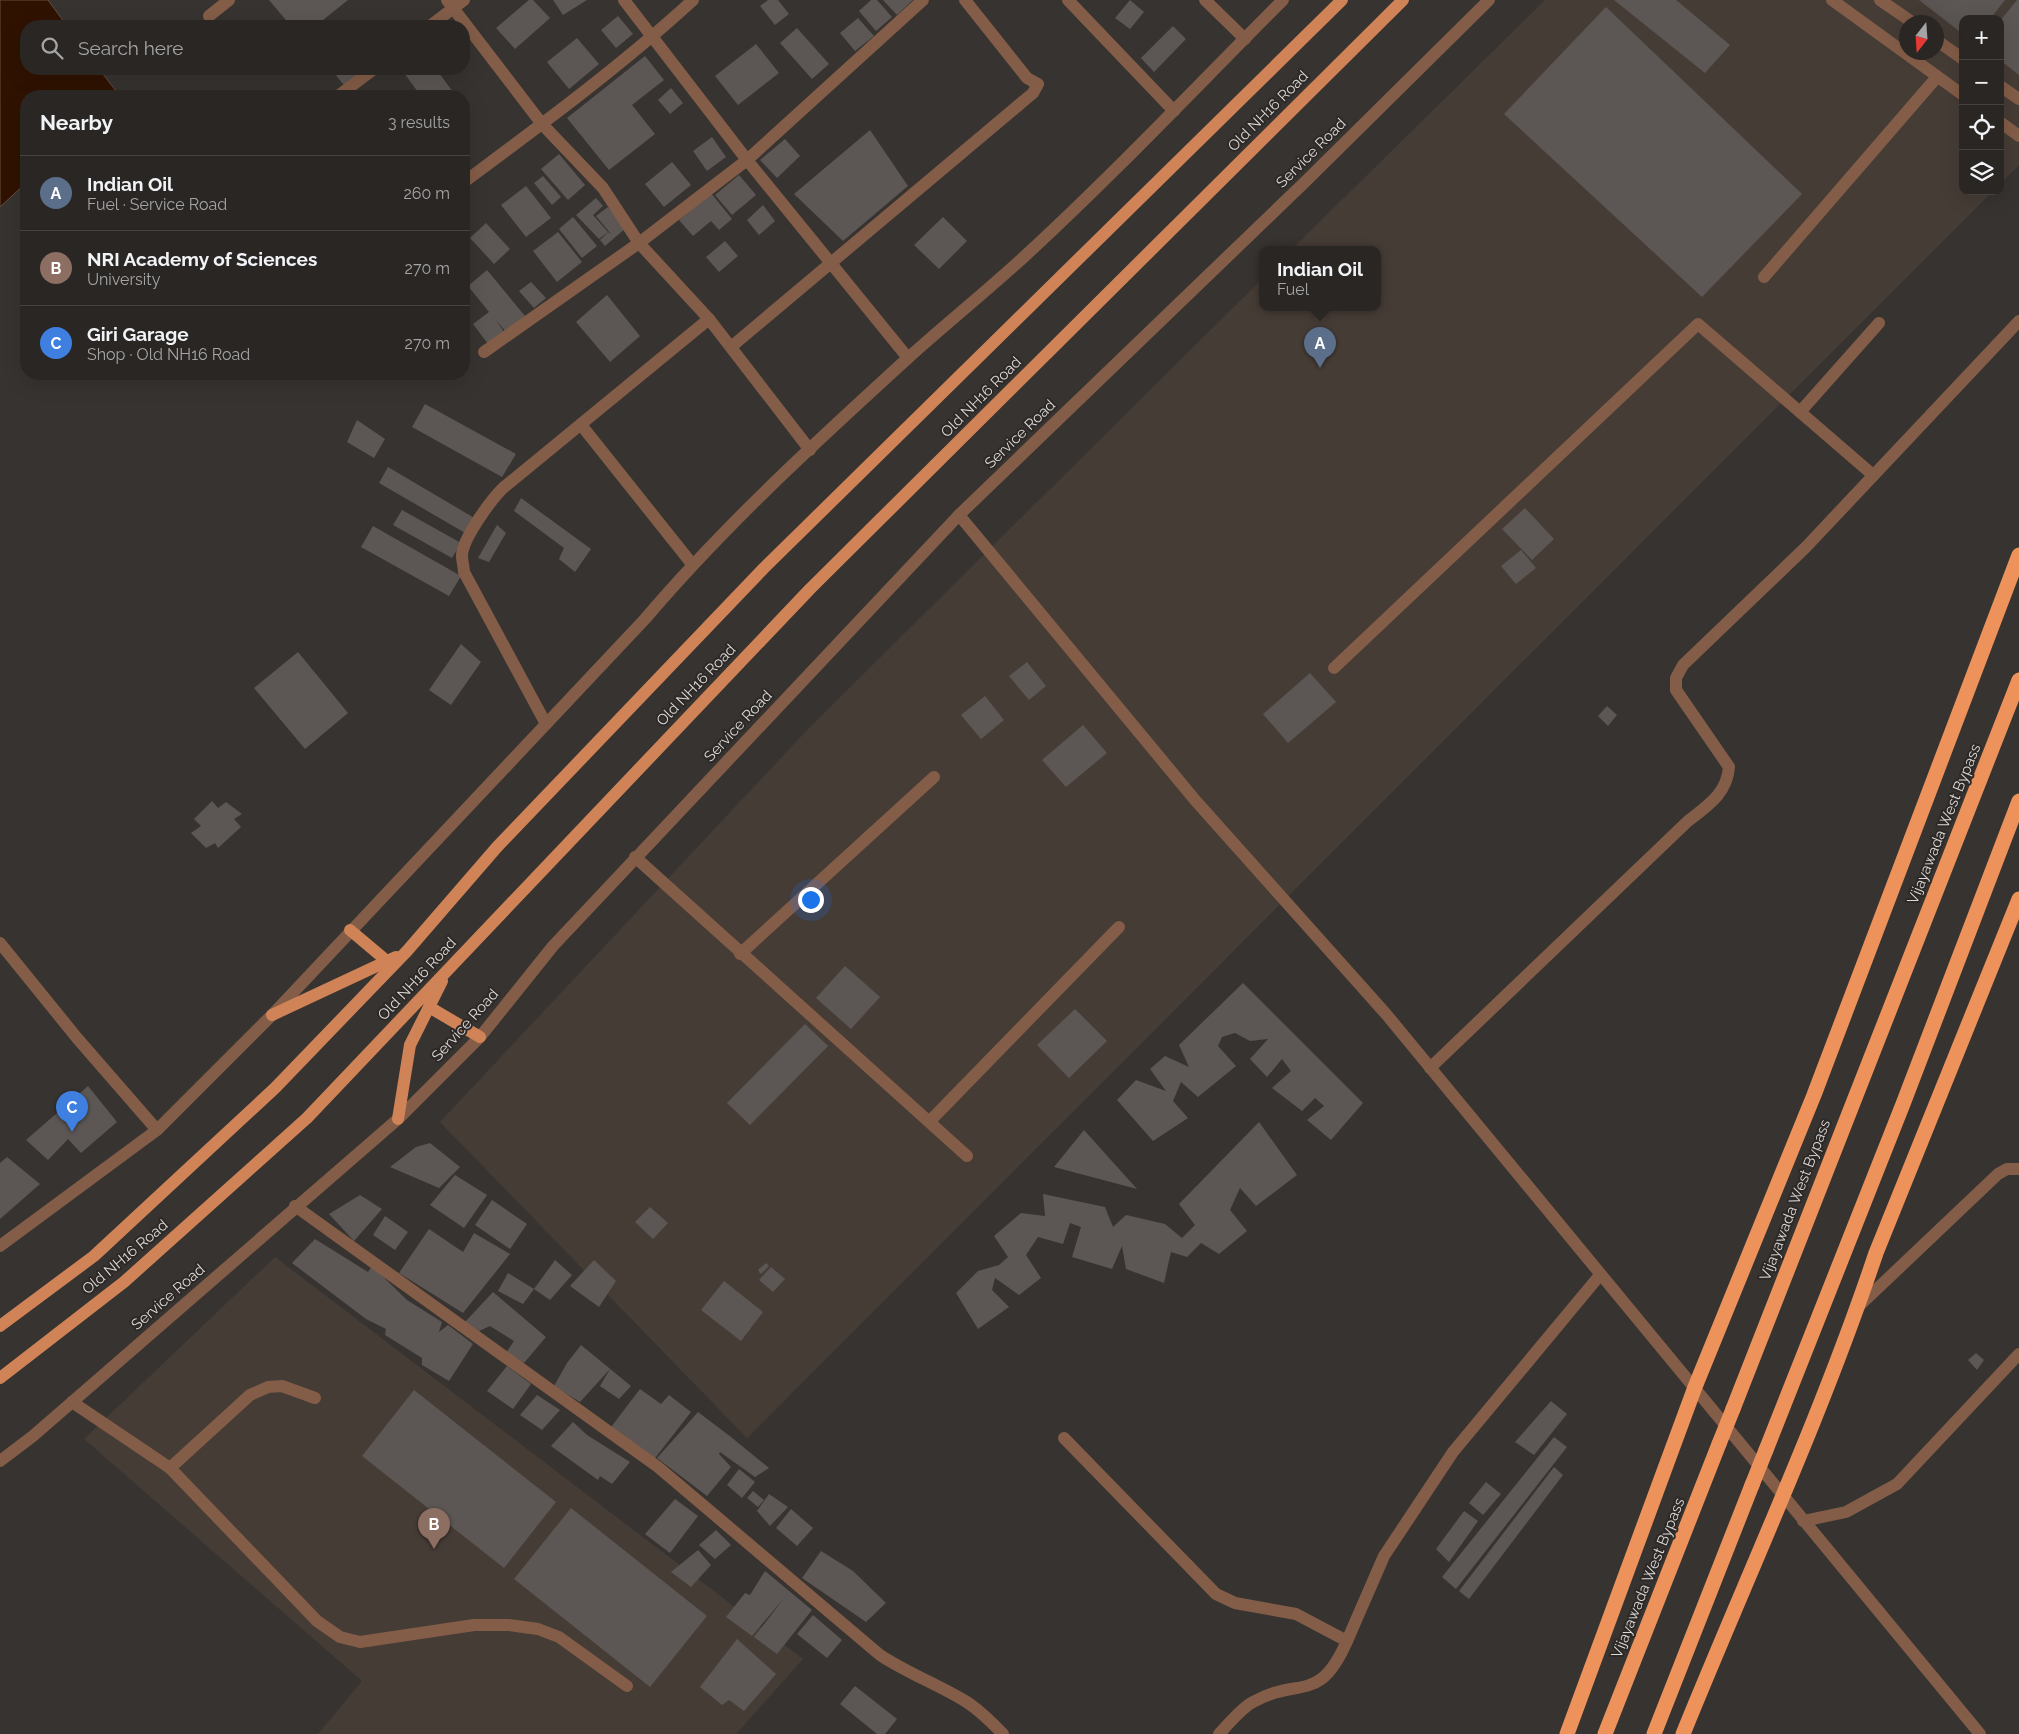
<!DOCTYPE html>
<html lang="en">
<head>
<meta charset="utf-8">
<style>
  :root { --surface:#292624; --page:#312e2c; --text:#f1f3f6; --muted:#a5a5a6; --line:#454341; --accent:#ea580c }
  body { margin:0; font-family:Raleway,sans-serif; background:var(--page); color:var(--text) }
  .controls { position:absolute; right:15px; top:15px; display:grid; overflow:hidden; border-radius:10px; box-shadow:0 5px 20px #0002 }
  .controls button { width:45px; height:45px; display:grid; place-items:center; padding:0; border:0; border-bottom:1px solid var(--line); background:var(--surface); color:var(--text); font:25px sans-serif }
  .compass { position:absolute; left:1899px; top:15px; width:45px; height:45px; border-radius:50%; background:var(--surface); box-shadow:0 5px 20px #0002; rotate:197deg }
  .you { position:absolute; left:810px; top:899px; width:18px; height:18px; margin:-12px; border:4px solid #fff; border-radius:50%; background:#1a73e8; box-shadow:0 0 0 8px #1a73e833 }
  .badge { display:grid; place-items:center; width:32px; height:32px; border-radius:50%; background:var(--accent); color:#fff; font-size:16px; font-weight:700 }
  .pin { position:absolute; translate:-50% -41px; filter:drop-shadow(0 1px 2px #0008) }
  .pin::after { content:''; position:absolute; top:26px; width:18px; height:15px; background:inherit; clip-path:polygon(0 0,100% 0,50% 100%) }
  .popup { position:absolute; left:1259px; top:246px; width:122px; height:65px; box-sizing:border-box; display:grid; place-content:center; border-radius:10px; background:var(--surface); filter:drop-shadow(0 1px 4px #0005); font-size:16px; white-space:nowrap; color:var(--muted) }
  .popup b { font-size:19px; color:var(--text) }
  .popup::after { content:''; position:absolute; left:50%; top:100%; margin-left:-10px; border:10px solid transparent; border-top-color:var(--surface) }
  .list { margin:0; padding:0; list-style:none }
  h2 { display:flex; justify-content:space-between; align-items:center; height:65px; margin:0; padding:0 20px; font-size:21px }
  h2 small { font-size:16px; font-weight:400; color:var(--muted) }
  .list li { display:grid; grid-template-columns:32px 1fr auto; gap:15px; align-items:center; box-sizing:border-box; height:75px; padding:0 20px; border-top:1px solid var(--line) }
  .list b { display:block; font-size:19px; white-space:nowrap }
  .list p { margin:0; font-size:16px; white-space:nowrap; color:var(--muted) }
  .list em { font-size:16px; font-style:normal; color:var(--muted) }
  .icon { flex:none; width:28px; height:28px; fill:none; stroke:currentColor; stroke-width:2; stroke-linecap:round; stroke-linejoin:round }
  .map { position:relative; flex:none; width:2019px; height:1734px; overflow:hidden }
  .search { position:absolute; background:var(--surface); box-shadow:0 5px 20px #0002; left:20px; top:20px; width:450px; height:55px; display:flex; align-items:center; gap:12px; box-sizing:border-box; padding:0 18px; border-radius:20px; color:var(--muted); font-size:19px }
  .panel { position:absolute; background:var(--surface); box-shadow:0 5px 20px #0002; left:20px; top:90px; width:450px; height:290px; border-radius:20px }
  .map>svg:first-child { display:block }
</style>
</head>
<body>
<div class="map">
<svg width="2019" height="1734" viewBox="0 0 2019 1734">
  <rect width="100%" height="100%" fill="#373330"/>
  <!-- built -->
  <g fill="#463c36" fill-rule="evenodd">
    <path d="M1545,0H2019V165L2000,184V19H1963V191H1993L747,1438L440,1122L808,729L1262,279V307H1378V249H1292ZM1906,22H1936V52H1906Z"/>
    <polygon points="275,1257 803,1659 736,1734 318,1734 362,1681 84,1439"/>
  </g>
  <!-- water -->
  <polygon fill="#301201" stroke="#644e42" points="0,0 48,0 67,26 26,26 26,69 99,69 120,96 26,96 26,183 0,207"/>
  <!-- building -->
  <g fill="#5c5754">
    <polygon points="269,0 348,0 318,24 320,26 291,26"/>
    <polygon points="529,0 533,0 550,18 515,49 496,28"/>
    <polygon points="553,0 587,0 563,15"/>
    <polygon points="768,0 778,0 789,14 775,25 760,6"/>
    <polygon points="871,0 877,0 892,17 876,31 859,11"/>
    <polygon points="883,0 913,0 897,15"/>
    <polygon points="1130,0 1144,12 1130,29 1115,18"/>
    <polygon points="1614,0 1676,0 1730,45 1705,73"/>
    <polygon points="1919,0 2005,0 1990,19 1963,19 1963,34"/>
    <polygon points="2017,0 2019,0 2019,75 2000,60 2000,21"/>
    <polygon points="1606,7 1802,194 1702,297 1504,114"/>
    <polygon points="618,16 633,34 616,48 601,30"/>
    <polygon points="858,18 874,36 855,51 840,33"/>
    <polygon points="1173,26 1186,39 1154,72 1141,58"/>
    <polygon points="797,28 829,64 812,79 780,43"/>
    <polygon points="577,38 599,64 569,89 547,62"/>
    <polygon points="756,44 779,73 738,105 715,76"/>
    <polygon points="645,56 664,80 632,105 655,134 609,170 567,118"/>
    <polygon points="331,69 364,69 368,73 347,89"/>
    <polygon points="401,69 436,69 456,96 421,96"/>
    <polygon points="671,88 683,103 670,114 658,100"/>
    <polygon points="870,130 908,186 843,241 794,194"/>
    <polygon points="712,137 726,157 707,171 693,151"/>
    <polygon points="785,139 800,156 777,178 760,160"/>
    <polygon points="559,154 585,185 568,200 541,169"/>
    <polygon points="672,162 691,185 664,207 645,184"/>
    <polygon points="739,175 756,195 732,215 715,195"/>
    <polygon points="543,176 561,197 552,205 534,183"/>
    <polygon points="526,186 551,218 526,237 501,205"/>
    <polygon points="711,193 732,219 719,230 711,221 693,236 679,220"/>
    <polygon points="596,198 603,206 593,215 608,232 599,239 576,215"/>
    <polygon points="763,205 775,221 759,235 747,220"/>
    <polygon points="608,207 626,228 605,246 600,240 608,232 611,234 596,216"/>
    <polygon points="573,217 597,246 582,258 559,229"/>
    <polygon points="943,217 967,241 939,269 914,245"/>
    <polygon points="486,223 510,249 494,264 470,238"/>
    <polygon points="558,232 582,262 557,282 533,251"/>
    <polygon points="725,241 738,256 719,272 706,257"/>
    <polygon points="487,270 525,316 506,332 496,320 504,332 488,344 473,324 489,312 468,286"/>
    <polygon points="531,282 546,298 534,308 519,291"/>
    <polygon points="607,295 640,336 610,362 576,322"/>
    <polygon points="425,404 516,454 502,477 412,427"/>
    <polygon points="357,420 385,439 374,458 347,442"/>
    <polygon points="388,467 476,519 467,534 379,483"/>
    <polygon points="521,498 591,549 575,572 559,559 564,548 514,511"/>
    <polygon points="1525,508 1554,539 1532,560 1502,529"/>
    <polygon points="402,510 461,543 452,558 393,525"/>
    <polygon points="497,525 506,533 489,562 478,558"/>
    <polygon points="373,526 461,576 449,596 361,547"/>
    <polygon points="1521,550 1536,568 1516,584 1501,566"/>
    <polygon points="461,644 481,662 451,705 429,690"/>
    <polygon points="298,652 348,713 305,749 254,688"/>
    <polygon points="1027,662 1046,686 1029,700 1009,676"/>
    <polygon points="1310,673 1336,702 1288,743 1263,714"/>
    <polygon points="985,696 1004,720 981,739 961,715"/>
    <polygon points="1607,706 1617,715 1608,726 1598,716"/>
    <polygon points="1083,725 1107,753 1066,787 1042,760"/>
    <polygon points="212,801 218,808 226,802 242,814 234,819 241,827 218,848 215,843 206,848 191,833 201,826 194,819"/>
    <polygon points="845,966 880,997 851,1029 816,998"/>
    <polygon points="1243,983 1363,1103 1331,1140 1307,1120 1324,1106 1315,1098 1302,1111 1272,1088 1291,1071 1282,1059 1267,1077 1250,1059 1268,1039 1250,1041 1235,1033 1222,1037 1218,1046 1236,1066 1198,1097 1181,1082 1173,1101 1188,1118 1153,1141 1117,1100 1136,1080 1166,1091 1150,1069 1165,1056 1189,1067 1179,1045"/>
    <polygon points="1075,1009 1107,1041 1069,1078 1037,1045"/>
    <polygon points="805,1024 828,1046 750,1125 727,1103"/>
    <polygon points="88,1086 117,1122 81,1153 68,1139 48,1160 26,1140"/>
    <polygon points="1259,1122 1297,1175 1256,1206 1240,1188 1230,1210 1247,1231 1219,1254 1201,1243 1187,1257 1171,1252 1164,1283 1126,1269 1122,1246 1112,1269 1072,1257 1081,1227 1070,1223 1063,1244 1038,1237 1026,1255 1041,1278 1019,1295 995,1278 992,1290 1009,1307 978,1329 956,1293 978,1271 999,1265 1008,1257 994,1236 1021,1213 1045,1216 1043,1194 1105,1207 1113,1227 1126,1215 1165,1224 1182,1238 1195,1225 1179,1204"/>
    <polygon points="1084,1130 1137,1189 1054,1167"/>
    <polygon points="430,1143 460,1167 439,1188 390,1167 416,1147"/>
    <polygon points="7,1157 40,1184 0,1219 0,1163"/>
    <polygon points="455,1175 487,1195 464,1228 430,1205"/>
    <polygon points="360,1195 382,1209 354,1241 329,1214"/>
    <polygon points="492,1200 527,1224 510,1249 475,1225"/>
    <polygon points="650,1207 668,1223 653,1239 635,1222"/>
    <polygon points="385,1216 408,1232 395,1250 373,1235"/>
    <polygon points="429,1229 463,1252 474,1233 510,1254 463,1313 399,1273"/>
    <polygon points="315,1239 368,1272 372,1266 407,1300 442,1322 439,1332 448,1325 473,1344 449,1381 422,1365 422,1358 385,1335 386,1329 366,1319 292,1263"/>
    <polygon points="555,1260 572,1275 550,1300 534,1289"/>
    <polygon points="594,1260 616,1281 599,1307 570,1286"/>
    <polygon points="766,1263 769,1266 761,1274 758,1270"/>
    <polygon points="771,1267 785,1279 773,1292 759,1280"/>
    <polygon points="508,1273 534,1289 523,1304 498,1291"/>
    <polygon points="724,1281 763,1312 741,1341 701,1310"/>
    <polygon points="493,1292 546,1337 524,1363 506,1353 514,1341 490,1326 479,1331 465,1322"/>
    <polygon points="581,1345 631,1386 619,1399 600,1386 610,1369 580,1402 554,1386 567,1363"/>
    <polygon points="1976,1353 1984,1360 1977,1370 1968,1360"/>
    <polygon points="507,1366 531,1384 513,1409 487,1391"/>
    <polygon points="640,1389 661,1404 669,1395 691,1412 652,1462 608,1431"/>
    <polygon points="414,1390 556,1502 504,1568 362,1456"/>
    <polygon points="537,1395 560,1410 542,1430 520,1415"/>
    <polygon points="1551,1401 1567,1414 1534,1455 1515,1442"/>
    <polygon points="698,1412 731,1437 769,1468 755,1477 720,1452 719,1454 731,1467 707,1496 657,1458"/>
    <polygon points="573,1422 587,1435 630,1462 612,1484 600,1476 598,1480 551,1446"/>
    <polygon points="1554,1437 1567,1447 1456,1589 1442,1577"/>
    <polygon points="1554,1467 1563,1475 1469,1599 1459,1591"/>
    <polygon points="739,1469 755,1482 742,1498 727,1485"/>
    <polygon points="1486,1482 1501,1494 1483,1515 1469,1503"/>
    <polygon points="753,1491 764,1500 758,1507 747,1498"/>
    <polygon points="769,1494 788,1507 770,1526 757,1511"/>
    <polygon points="675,1499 698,1516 670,1553 645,1534"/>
    <polygon points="571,1508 707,1616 650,1687 514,1579"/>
    <polygon points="791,1509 813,1528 797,1546 776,1528"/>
    <polygon points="1464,1511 1478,1521 1449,1562 1436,1549"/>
    <polygon points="716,1530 731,1545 715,1559 699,1545"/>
    <polygon points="698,1550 711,1565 691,1587 671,1572"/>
    <polygon points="821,1551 853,1571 886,1603 866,1622 802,1578"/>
    <polygon points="765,1571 812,1610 777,1654 754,1637 785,1597 752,1636 726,1617 745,1593 750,1595"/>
    <polygon points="813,1615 842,1640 827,1658 797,1634"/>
    <polygon points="737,1639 776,1674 744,1711 729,1700 722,1705 700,1687"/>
    <polygon points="855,1686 897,1719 885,1734 877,1734 840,1704"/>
  </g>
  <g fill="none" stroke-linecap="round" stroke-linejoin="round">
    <!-- minor -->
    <g stroke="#835d48" stroke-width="12">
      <polyline points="447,0 542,124 603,188 639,243 709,319 810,450"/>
      <polyline points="624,0 747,160 908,358"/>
      <polyline points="1068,0 1174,111"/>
      <polyline points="1205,0 1245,39"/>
      <polyline points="1832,0 1963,95"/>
      <polyline points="1880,0 1912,22"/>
      <polyline points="209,16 229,0"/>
      <polyline points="430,26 464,0"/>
      <polyline points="1936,40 1963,59"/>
      <polyline points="2000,86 2019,99"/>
      <polyline points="338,96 374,69"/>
      <polyline points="2000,122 2019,136"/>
      <path d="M464,182C542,124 621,66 693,0"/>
      <polyline points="1764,277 1937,77"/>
      <polyline points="731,347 1033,93 1038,84 1027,78 965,0"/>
      <polyline points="484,352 639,243 747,160 923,0"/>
      <polyline points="1800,412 1879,323"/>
      <polyline points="582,426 692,564"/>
      <polyline points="959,515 1195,800 1386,1014 1980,1734"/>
      <polyline points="1334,668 1698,324 1873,475"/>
      <path d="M546,724L464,572C464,567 462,561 462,556C462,539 491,500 503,488L709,319"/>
      <polyline points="635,857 967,1156"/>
      <polyline points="0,943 77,1038 157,1130"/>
      <polyline points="740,954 934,777"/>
      <path d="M1430,1068L1688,821C1707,806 1727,794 1729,767L1676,690V678L1683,665L1806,547L2019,321"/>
      <polyline points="930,1121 1119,927"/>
      <path d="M295,1206L658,1467L880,1655C907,1673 937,1684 965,1701C980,1710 991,1722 1003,1734"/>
      <path d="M0,1246L157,1130L272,1015L645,619C725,525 817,441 908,358C947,323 988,290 1026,255C1115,173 1198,85 1283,0"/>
      <polyline points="1859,1306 1998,1174 2007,1169 2019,1169"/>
      <polyline points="72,1402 170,1468 317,1621 340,1637 360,1642 474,1625 509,1625 538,1629 559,1637 627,1686"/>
      <polyline points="1064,1438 1216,1594 1235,1603 1296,1614 1347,1641 1384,1556 1453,1452 1600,1275"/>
      <polyline points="0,1461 33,1436 398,1119 480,1037 553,946 959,515 1306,181 1489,0"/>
      <polyline points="170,1468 250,1395 268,1387 282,1386 315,1398"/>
      <polyline points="1803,1521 1846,1512 1897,1484 2019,1354"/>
      <path d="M1219,1734C1229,1724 1240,1709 1253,1702C1300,1676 1319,1705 1347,1641"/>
    </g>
    <!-- major -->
    <g stroke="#d08356" stroke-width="12">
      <polyline points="350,930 388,962"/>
      <polyline points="429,1007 480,1037"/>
      <polyline points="272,1015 396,957"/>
      <polyline points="398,1119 410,1045 442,981"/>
      <polyline points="0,1326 94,1256 275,1088 407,951 497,847 764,568 1342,0"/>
      <polyline points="0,1378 124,1282 307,1118 810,589 1403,0"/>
    </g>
    <!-- highway -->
    <g stroke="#ee925b" stroke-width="15">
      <polyline points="1733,1409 2019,680"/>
      <polyline points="1766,1450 1903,1104 2019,801"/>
      <polyline points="1567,1734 1695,1387 1814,1095 2019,555"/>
      <polyline points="1605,1734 1719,1444"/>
      <polyline points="1654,1734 1752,1485"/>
      <path d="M1683,1734C1748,1574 1821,1417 1876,1253L2019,899"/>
    </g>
    <!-- highway-bridge -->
    <g stroke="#ee925b" stroke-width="15">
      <polyline points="1719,1444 1733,1409"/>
      <polyline points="1752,1485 1766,1450"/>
    </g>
  </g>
  <g text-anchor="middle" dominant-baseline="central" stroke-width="4" stroke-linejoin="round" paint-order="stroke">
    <!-- street labels -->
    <g font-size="15" fill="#dcd9d8" stroke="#2d2927">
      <text transform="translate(1268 111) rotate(-45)">Old NH16 Road</text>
      <text transform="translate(1311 153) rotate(-45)">Service Road</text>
      <text transform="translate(981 397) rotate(-45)">Old NH16 Road</text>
      <text transform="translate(1020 434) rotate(-44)">Service Road</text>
      <text transform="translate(696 685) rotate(-46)">Old NH16 Road</text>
      <text transform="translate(738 726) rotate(-47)">Service Road</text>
      <text transform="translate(1944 824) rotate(-68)">Vijayawada West Bypass</text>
      <text transform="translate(417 979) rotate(-47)">Old NH16 Road</text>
      <text transform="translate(465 1025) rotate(-48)">Service Road</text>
      <text transform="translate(1795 1200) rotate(-69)">Vijayawada West Bypass</text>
      <text transform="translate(125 1257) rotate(-40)">Old NH16 Road</text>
      <text transform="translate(168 1297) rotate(-41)">Service Road</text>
      <text transform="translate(1648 1578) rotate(-68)">Vijayawada West Bypass</text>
    </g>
  </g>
</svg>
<div class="controls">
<button>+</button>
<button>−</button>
<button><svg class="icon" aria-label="locate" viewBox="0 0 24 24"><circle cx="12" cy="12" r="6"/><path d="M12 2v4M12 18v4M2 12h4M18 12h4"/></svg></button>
<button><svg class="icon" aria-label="layers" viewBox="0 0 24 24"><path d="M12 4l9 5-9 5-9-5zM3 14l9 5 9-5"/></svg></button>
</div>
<svg class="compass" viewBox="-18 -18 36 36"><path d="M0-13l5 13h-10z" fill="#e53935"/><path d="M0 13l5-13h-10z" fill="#a5a5a6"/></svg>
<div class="you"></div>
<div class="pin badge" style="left:1320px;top:368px;background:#5c6f8a">A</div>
<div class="popup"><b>Indian Oil</b>Fuel</div>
<div class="pin badge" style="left:434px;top:1549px;background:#8d6e63">B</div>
<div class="pin badge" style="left:72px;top:1132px;background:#3f7fe0">C</div>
<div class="search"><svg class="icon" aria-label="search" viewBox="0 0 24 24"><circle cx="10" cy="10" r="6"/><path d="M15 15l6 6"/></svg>Search here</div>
<section class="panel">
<h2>Nearby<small>3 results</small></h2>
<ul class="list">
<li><span class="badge" style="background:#5c6f8a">A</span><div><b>Indian Oil</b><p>Fuel · Service Road</p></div><em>260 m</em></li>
<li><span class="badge" style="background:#8d6e63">B</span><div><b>NRI Academy of Sciences</b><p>University</p></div><em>270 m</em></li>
<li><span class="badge" style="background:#3f7fe0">C</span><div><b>Giri Garage</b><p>Shop · Old NH16 Road</p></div><em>270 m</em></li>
</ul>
</section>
</div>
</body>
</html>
